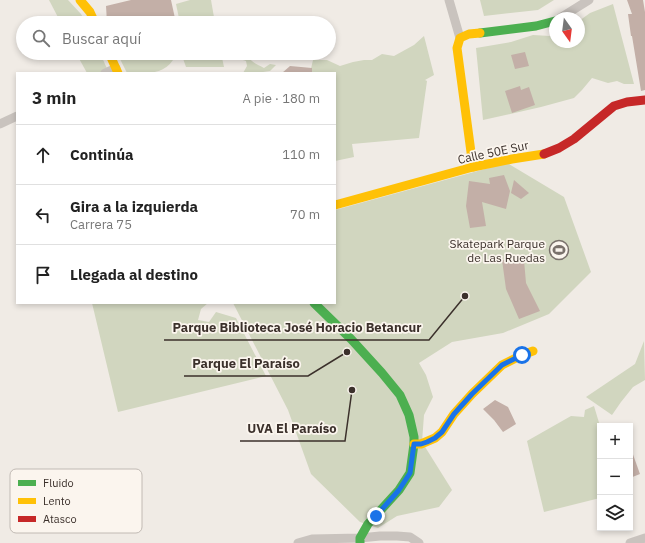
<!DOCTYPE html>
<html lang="es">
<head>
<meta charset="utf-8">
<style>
  :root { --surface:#fff; --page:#f2f2f2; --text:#222; --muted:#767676; --line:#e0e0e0 }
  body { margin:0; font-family:"IBM Plex Sans",sans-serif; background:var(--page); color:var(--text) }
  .controls { position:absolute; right:12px; bottom:12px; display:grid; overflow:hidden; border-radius:0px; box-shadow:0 2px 6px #0003 }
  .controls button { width:36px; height:36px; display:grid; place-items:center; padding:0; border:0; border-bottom:1px solid var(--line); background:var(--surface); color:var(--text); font:20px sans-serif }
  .compass { position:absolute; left:549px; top:12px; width:36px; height:36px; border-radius:50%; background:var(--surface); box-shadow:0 2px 6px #0003; rotate:166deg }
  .stop { position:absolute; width:12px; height:12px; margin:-9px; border:3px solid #1a73e8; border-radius:50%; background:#fff }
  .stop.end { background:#1a73e8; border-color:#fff; box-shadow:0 1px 4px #0008 }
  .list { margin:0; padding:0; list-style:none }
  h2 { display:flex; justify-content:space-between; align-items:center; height:52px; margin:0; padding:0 16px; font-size:17px }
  h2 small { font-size:13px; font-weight:400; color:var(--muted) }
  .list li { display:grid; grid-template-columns:26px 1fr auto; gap:12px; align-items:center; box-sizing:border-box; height:60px; padding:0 16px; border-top:1px solid var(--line) }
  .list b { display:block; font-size:15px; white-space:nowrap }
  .list p { margin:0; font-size:13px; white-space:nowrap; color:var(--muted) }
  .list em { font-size:13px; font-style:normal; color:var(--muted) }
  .icon { flex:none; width:22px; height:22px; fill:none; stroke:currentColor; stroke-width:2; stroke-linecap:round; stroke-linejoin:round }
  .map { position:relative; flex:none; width:645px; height:543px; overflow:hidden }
  .search { position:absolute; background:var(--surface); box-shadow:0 2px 6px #0003; left:16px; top:16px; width:320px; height:44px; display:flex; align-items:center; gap:10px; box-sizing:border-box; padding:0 14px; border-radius:22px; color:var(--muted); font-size:15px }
  .panel { position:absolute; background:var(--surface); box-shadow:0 2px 6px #0003; left:16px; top:72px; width:320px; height:232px; border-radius:0px }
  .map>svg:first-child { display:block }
</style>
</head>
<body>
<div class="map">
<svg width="645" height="543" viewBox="0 0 645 543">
  <rect width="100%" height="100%" fill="#f0ebe5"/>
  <!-- green -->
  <g fill="#d1d6bf">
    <polygon points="49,0 68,0 81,14 86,23 61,23"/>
    <polygon points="190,0 211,0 215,23 180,23 176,4"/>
    <polygon points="480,0 554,0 538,10 484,16"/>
    <polygon points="613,4 634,84 624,84 617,81 608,83 592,78 582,90 574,98 541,107 483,120 476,48 511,42 533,35 550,36 555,33 555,42 579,42 579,21 590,13"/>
    <polygon points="424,36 434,75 425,80 427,81 419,138 352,144 354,157 335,161 335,73 310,73 313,60 327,60 340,66 353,62 364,60 372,60 382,54 394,56 414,45"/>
    <polygon points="76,53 100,53 109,73 87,73"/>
    <path d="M117,53H125L129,57L141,53H171L173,60C162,76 145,73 127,73Z"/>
    <polygon points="181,53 221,53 224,67 186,67"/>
    <path d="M229,53H250L248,55C251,63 257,64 264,68L270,64L276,65L270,71L263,72L262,73H243L247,66L246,61L237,58H228Z"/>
    <polygon points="507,163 564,197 591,272 549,314 503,333 452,342 419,363 426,375 433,397 424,415 422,442 452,490 439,507 397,516 378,528 360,522 311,474 288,410 233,303 335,303 335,210"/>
    <polygon points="92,303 208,303 201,309 198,320 209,322 216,312 236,318 266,376 118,412"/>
    <polygon points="644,341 645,380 633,387 621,402 612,415 586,397 635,364"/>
    <polygon points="594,406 600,426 600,498 544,512 527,441 571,416 584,417 585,410"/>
  </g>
  <!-- building -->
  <g fill="#c3afa7">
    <polygon points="131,0 171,0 176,23 107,23 106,6"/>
    <polygon points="627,0 643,0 645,12 645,90 641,91 632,36 631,36 628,14 632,14"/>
    <polygon points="525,52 529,66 515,69 511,55"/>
    <polygon points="290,66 312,68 312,73 282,73"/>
    <polygon points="520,86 521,90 529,87 535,105 512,113 505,91"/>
    <polygon points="504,175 510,191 506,209 482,202 486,226 470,228 466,206 469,181 490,184 489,178"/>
    <polygon points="514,180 529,193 521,199 511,193"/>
    <polygon points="502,260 524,260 526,283 540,311 519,319 506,289"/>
    <polygon points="495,400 508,407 516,424 503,432 494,420 483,409"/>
    <polygon points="630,449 631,449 640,474 630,478"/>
  </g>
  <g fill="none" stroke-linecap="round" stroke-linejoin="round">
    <!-- street -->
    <g stroke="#c9c3be" stroke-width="9">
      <polyline points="449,0 460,38"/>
      <polyline points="560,18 589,0"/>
      <polyline points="105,73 116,68"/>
      <polyline points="0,124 17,116"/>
      <polyline points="298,543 312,539 360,538 380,536 397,536 410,537 419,543"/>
      <polyline points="630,543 645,538"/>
    </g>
    <!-- fast -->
    <g stroke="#4caf50" stroke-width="9">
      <polyline points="480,33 536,26 555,21"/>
      <polyline points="314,303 351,339 382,373 400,395 409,415 414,437 414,444 410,473 399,490 368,524 360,538 360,543"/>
    </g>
    <!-- slow -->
    <g stroke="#ffc107" stroke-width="9">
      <polyline points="80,0 90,12 95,23"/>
      <polyline points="109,53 118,73"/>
      <polyline points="473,167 457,48 460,38 469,34 480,33"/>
      <polyline points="335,205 473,167 512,159 544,154"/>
      <polyline points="414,444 421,444 435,438 442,432 454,414 472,394 502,365 522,355 533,351"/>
    </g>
    <!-- jam -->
    <polyline stroke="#c62828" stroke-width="9" points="544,154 559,148 574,139 614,106 627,102 645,100"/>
  </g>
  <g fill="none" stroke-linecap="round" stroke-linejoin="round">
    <!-- route -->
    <polyline stroke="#1a73e8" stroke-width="5" points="376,516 399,490 410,473 414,444 421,444 427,442 435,438 442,432 454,414 472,394 502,365 522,355"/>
  </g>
  <!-- icons -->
  <defs>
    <symbol id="stadium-ring" viewBox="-11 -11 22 22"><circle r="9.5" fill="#fbf5ee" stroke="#7a716c" stroke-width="1.5"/><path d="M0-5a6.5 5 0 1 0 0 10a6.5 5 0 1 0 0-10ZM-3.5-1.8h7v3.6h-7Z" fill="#7a716c"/></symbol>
  </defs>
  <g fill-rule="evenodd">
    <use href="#stadium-ring" x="548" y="239" width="22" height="22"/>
  </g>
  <g text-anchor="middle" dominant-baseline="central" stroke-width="3.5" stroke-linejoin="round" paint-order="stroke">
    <!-- street labels -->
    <g font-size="12" fill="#3b302b" stroke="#fbf5ee">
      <text transform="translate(493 152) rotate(-12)">Calle 50E Sur</text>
    </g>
    <!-- poi labels -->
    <g font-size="12" fill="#3b302b" stroke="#fbf5ee" text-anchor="end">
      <text x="545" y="243">Skatepark Parque<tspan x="545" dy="14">de Las Ruedas</tspan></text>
    </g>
  </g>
  <!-- legend -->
  <rect x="10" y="469" width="132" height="64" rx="6" fill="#fbf5ee" stroke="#c1bab4" stroke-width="1"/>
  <rect x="18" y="480" width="18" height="6" fill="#4caf50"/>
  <rect x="18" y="498" width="18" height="6" fill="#ffc107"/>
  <rect x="18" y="516" width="18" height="6" fill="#c62828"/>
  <g font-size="11" fill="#3b302b">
    <text x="43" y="487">Fluido</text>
    <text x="43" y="505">Lento</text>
    <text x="43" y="523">Atasco</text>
  </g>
  <!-- callouts -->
  <path fill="none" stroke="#3b302b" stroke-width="1.5" d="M465 296L429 340H164M347 352L308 376H184M352 390L345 441H240"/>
  <g fill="#3b302b" stroke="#fbf5ee" stroke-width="1.5">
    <circle cx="465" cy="296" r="4"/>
    <circle cx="347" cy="352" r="4"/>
    <circle cx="352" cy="390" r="4"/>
  </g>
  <g font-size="13" text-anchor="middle" font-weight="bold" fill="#3b302b" stroke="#fbf5ee" stroke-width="3.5" stroke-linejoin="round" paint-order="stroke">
    <text x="297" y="332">Parque Biblioteca José Horacio Betancur</text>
    <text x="246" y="368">Parque El Paraíso</text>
    <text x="292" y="433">UVA El Paraíso</text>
  </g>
</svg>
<div class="controls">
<button>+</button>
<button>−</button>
<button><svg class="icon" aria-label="layers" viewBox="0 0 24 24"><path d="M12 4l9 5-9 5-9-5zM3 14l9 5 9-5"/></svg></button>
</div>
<svg class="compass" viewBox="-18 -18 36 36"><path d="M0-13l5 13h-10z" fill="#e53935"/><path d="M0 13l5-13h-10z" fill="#767676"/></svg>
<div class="stop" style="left:522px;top:355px"></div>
<div class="stop end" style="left:376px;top:516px"></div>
<div class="search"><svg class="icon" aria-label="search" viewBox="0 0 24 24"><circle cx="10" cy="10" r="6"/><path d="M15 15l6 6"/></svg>Buscar aquí</div>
<section class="panel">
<h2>3 min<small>A pie · 180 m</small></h2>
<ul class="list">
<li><svg class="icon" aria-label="ahead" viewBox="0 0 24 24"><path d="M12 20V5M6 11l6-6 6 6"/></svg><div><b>Continúa</b></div><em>110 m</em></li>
<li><svg class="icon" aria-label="left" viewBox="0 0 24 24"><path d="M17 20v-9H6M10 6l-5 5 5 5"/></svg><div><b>Gira a la izquierda</b><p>Carrera 75</p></div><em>70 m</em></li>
<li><svg class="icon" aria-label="arrive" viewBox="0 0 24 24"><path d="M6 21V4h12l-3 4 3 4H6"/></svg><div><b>Llegada al destino</b></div></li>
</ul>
</section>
</div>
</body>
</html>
